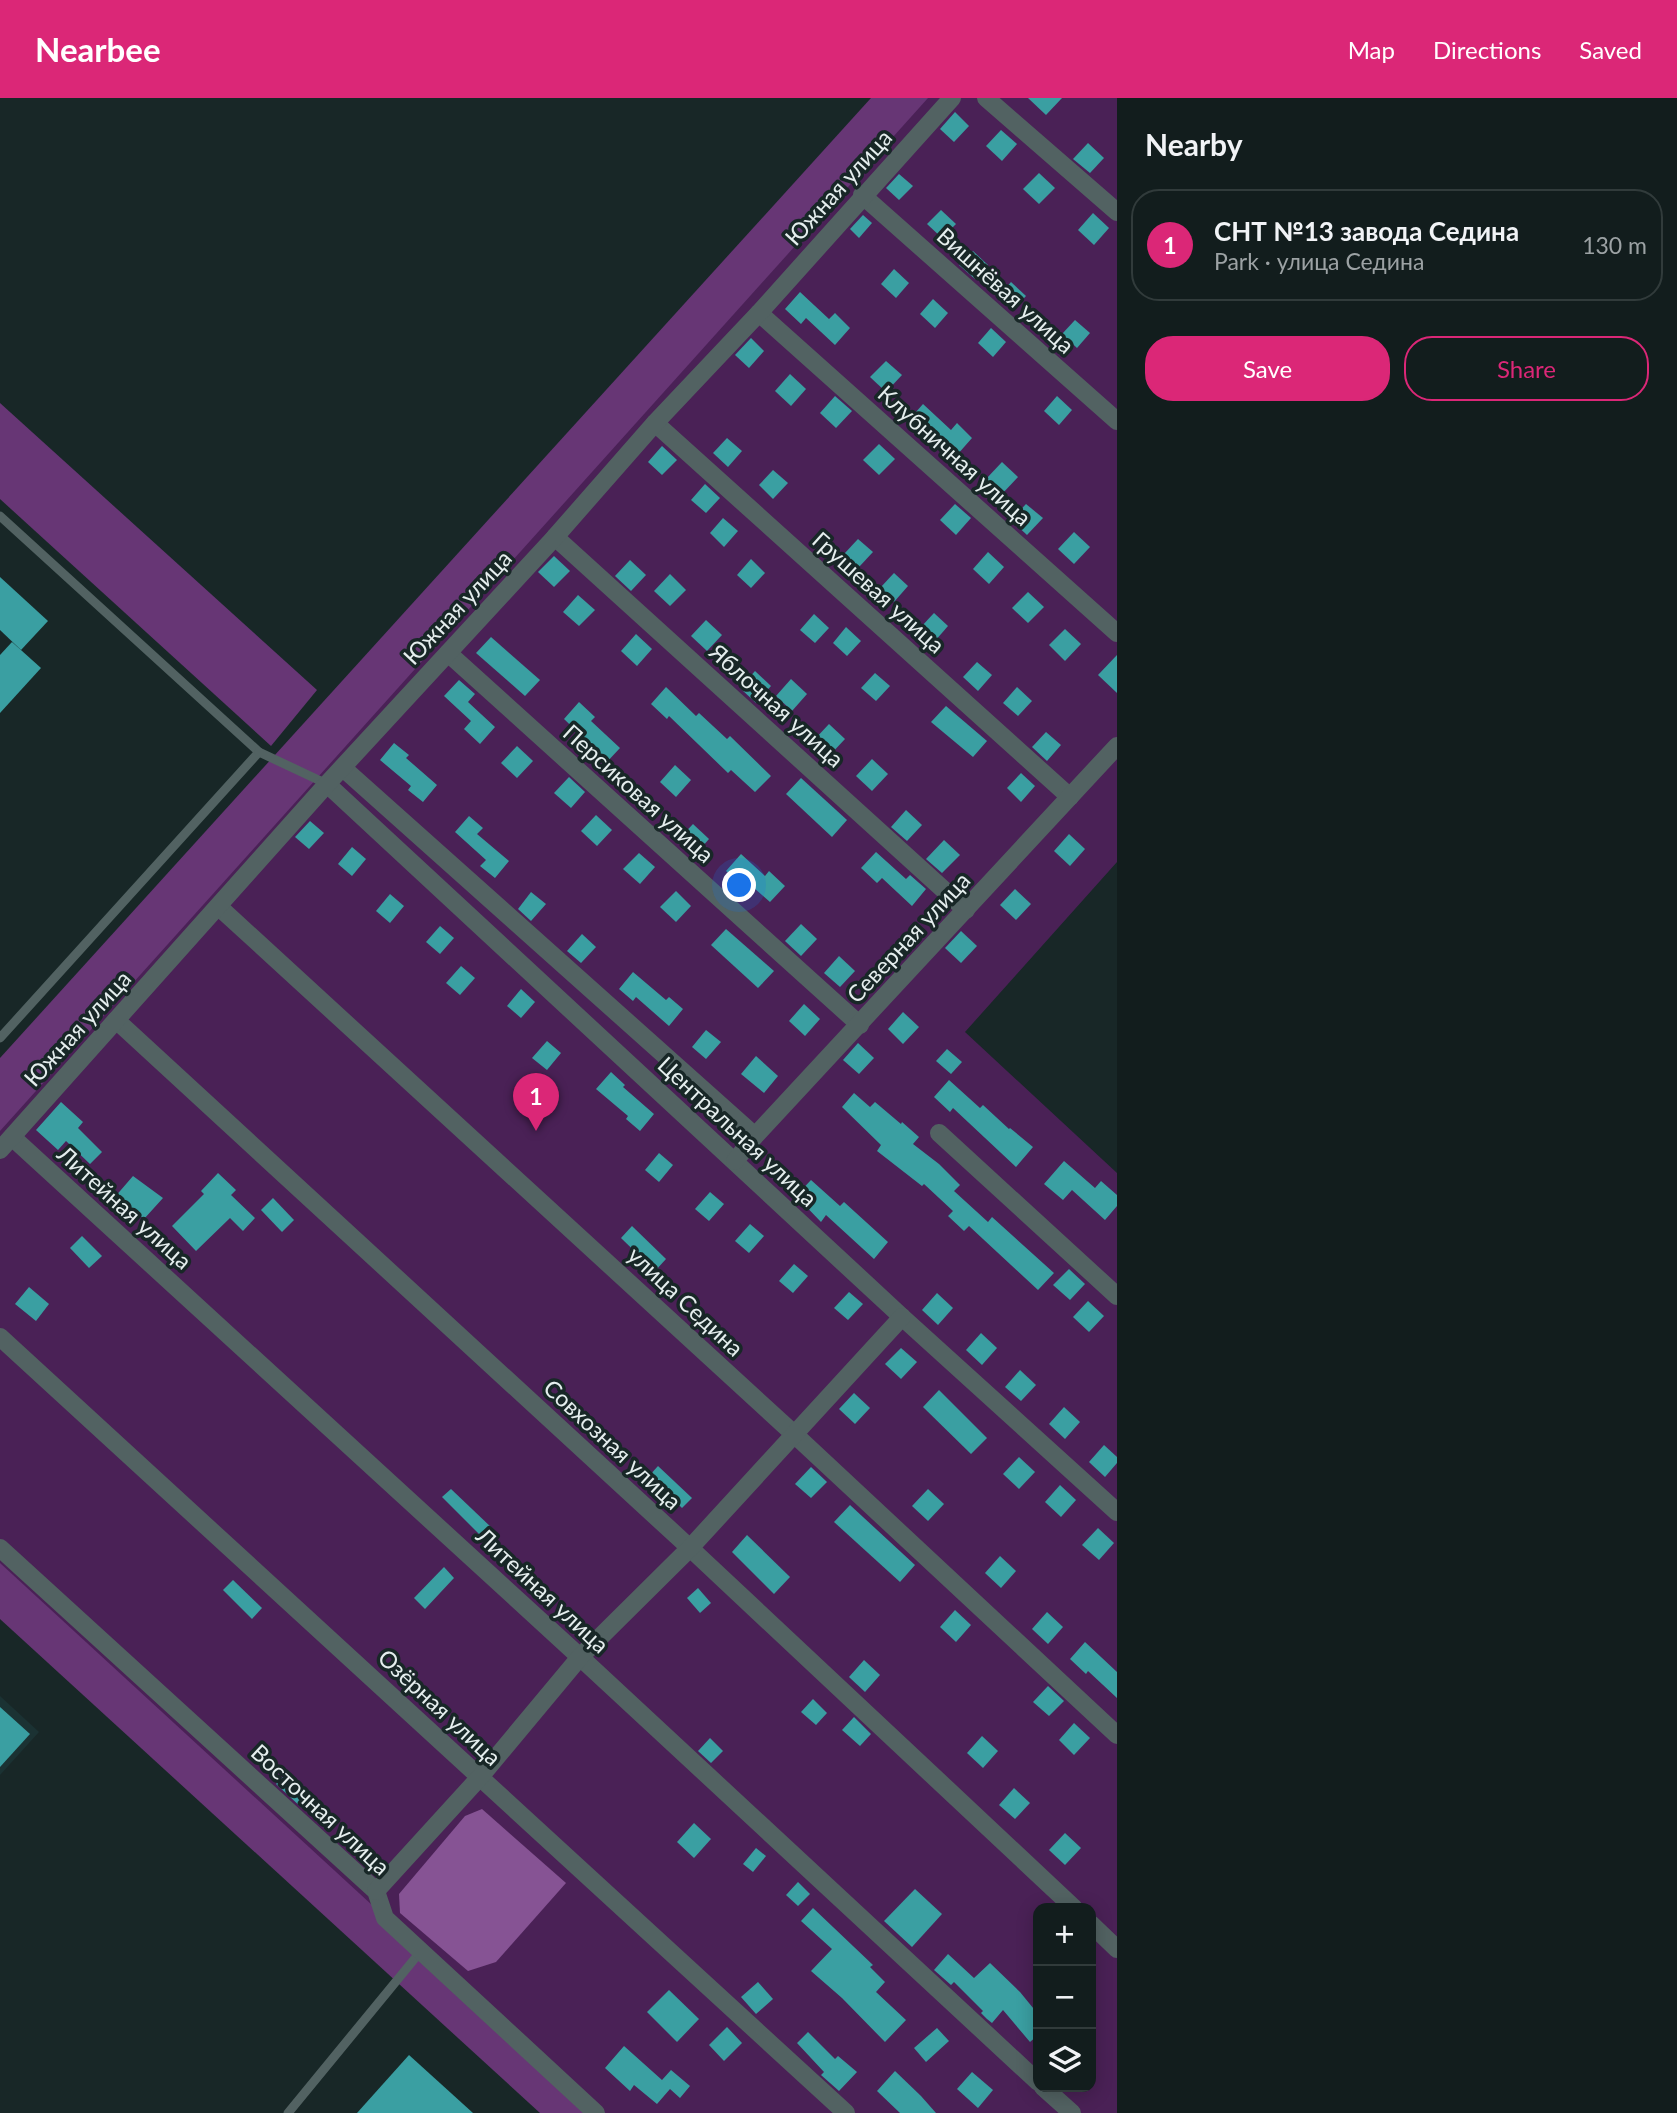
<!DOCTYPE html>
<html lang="en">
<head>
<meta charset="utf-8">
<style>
  :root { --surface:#121d1d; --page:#1b2626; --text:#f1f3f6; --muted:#9ca2a4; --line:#313b3b; --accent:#db2777 }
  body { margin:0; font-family:Lato,sans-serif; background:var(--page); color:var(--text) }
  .controls { position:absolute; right:21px; bottom:21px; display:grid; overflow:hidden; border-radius:14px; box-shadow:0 4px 18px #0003 }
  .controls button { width:63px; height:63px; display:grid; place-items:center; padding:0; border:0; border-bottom:2px solid var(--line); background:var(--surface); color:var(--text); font:35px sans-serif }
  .you { position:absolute; left:740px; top:788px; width:24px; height:24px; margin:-18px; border:5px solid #fff; border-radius:50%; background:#1a73e8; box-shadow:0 0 0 10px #1a73e833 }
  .badge { display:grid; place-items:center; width:46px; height:46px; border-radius:50%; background:var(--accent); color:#fff; font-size:23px; font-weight:700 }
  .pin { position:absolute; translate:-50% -58px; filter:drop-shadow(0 2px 4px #0008) }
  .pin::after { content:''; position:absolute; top:37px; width:24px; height:21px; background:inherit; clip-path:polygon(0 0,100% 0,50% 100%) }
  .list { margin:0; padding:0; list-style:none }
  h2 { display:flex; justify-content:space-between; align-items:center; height:91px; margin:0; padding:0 28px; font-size:30px }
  h2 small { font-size:23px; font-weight:400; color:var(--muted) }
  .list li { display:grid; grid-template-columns:46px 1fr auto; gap:21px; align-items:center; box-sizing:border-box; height:112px; margin:0 14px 14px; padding:0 14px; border:2px solid var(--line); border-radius:28px }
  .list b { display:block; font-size:26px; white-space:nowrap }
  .list p { margin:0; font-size:23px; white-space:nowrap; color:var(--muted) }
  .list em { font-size:23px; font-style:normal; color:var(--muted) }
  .actions { display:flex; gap:14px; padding:21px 28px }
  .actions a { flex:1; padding:16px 0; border:2px solid var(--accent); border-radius:28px; text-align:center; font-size:24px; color:var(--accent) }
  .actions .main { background:var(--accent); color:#fff }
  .icon { flex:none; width:38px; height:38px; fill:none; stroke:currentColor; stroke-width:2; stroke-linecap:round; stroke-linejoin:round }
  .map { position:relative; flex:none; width:1117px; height:2015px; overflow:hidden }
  header { display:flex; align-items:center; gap:42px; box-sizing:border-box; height:98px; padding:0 35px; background:var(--accent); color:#fff }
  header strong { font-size:33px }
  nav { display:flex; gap:38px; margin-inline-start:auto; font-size:24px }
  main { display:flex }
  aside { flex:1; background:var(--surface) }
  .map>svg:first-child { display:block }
</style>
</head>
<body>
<header>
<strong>Nearbee</strong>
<nav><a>Map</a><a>Directions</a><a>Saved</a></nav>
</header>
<main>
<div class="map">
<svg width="1117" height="2015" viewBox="0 0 1117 2015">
  <rect width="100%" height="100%" fill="#182727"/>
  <!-- built -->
  <polygon fill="#1b3233" points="0,1598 39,1634 0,1677"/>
  <!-- green -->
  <path fill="#4a2156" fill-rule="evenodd" d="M919,0H1117V764L965,934L1117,1075V2015H553L0,1511V991ZM1038,1810H1091V1989H1038Z"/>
  <!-- forest -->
  <g fill="#673675">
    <polygon points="871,0 928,0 0,1033 0,960"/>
    <polygon points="0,305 317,592 271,648 0,401"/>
    <polygon points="0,1465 598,2015 540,2015 0,1521"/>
  </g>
  <!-- water -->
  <polygon fill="#865394" points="482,1711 566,1785 496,1864 468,1873 400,1815 399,1796 465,1718"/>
  <!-- building -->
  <g fill="#3a9fa2">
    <polygon points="1028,0 1062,0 1046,17"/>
    <polygon points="955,14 969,28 954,44 940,31"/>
    <polygon points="1001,32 1017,46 1002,63 986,48"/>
    <polygon points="1088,45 1104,60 1090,75 1073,61"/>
    <polygon points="1039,75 1055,90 1039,106 1023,91"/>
    <polygon points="899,76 913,88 899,102 886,90"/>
    <polygon points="941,112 956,126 942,140 927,126"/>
    <polygon points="1093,115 1109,130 1094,147 1078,132"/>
    <polygon points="863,117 872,125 859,140 850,131"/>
    <polygon points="973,153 988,167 975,181 959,167"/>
    <polygon points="894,171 909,185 896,200 881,186"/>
    <polygon points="1011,184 1026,198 1013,212 998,199"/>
    <polygon points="800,194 829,221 835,215 850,230 835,247 806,220 801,226 785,211"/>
    <polygon points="933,201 948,215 935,230 920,216"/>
    <polygon points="1075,222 1090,235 1077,250 1062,236"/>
    <polygon points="991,230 1006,244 993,259 978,245"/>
    <polygon points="751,240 764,253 749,270 735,257"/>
    <polygon points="886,263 902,277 886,294 870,279"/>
    <polygon points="790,276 806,291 791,308 775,293"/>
    <polygon points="835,298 852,313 836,330 820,315"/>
    <polygon points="1057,298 1072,312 1059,327 1044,313"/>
    <polygon points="923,306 951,332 957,325 972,340 957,357 930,332 924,338 908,323"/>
    <polygon points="727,340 742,353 728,369 713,355"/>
    <polygon points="879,346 895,361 879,377 863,362"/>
    <polygon points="662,348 677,362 662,377 648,364"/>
    <polygon points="1002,364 1018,379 1002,396 986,381"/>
    <polygon points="773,372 788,385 773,401 759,387"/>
    <polygon points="705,386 720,400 706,415 691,402"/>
    <polygon points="955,406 971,420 956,437 940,422"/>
    <polygon points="1026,406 1043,420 1027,437 1011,422"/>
    <polygon points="723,420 738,433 724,449 710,435"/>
    <polygon points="1074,434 1090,449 1074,466 1058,451"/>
    <polygon points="858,441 873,454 859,469 844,456"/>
    <polygon points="988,454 1004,469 989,486 973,471"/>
    <polygon points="554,458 570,473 554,489 538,474"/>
    <polygon points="751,461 765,475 751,490 737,477"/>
    <polygon points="630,462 646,477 631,493 615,478"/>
    <polygon points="894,475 908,488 894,504 880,490"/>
    <polygon points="670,476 686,492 670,508 654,493"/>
    <polygon points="0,479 48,523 21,552 0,532"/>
    <polygon points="1028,494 1044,509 1028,525 1012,510"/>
    <polygon points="578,497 595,512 579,528 563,514"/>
    <polygon points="934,515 948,528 935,543 920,530"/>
    <polygon points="814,516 829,530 815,545 800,532"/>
    <polygon points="706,522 722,537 707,553 691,538"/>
    <polygon points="846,529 861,543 847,558 833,545"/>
    <polygon points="1065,531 1081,546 1065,563 1049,547"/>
    <polygon points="636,536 652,551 637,568 621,553"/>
    <polygon points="491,539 540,582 525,598 476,555"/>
    <polygon points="12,544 41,570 0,615 0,557"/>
    <polygon points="1117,557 1117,595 1098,577"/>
    <polygon points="977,564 992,577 978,593 963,579"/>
    <polygon points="755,573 771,588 756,605 740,590"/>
    <polygon points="875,575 890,588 876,603 861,590"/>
    <polygon points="791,581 807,596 792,613 776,598"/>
    <polygon points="459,582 475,596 468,604 495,629 480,646 464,631 471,623 444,598"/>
    <polygon points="666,589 696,618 699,615 727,641 730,638 771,678 755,694 731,672 728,675 669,618 667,621 651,606"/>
    <polygon points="1017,589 1032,603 1018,618 1003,605"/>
    <polygon points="579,604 595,619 591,623 620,650 605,666 589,651 592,648 564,621"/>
    <polygon points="946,608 987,643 973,659 931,624"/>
    <polygon points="829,626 845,641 830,657 814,642"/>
    <polygon points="1046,634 1061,647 1047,663 1032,649"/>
    <polygon points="394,645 409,657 406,660 437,687 423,704 408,692 411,688 380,662"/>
    <polygon points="517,648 533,663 517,680 501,665"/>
    <polygon points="872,661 888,676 872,693 856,678"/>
    <polygon points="675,667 691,682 676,699 660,684"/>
    <polygon points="1021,675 1035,688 1021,704 1007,690"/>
    <polygon points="569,679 585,694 571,710 554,695"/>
    <polygon points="801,680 847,722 832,739 786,696"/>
    <polygon points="906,712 922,727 907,743 891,729"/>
    <polygon points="596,717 612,732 597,748 581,733"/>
    <polygon points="469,718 483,730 477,736 509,763 495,780 480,768 486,762 455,734"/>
    <polygon points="310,723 324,735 309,751 295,739"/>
    <polygon points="693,726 709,741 694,758 677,743"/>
    <polygon points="1069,736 1085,751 1070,768 1054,753"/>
    <polygon points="944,742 960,757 942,775 926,761"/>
    <polygon points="352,749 366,761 352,778 338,766"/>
    <polygon points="876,754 906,781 910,777 926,791 912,808 882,780 877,785 861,770"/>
    <polygon points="639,755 655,769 640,786 623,771"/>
    <polygon points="741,756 765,778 769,773 785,788 770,804 746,783 742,787 726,773"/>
    <polygon points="1015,791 1031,806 1016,822 1000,807"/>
    <polygon points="676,793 691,808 676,824 660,809"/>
    <polygon points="531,794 546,806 531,823 518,811"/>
    <polygon points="390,796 404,808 390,825 376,813"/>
    <polygon points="801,826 817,841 801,858 785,843"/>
    <polygon points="440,828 454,840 440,856 426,844"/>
    <polygon points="726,831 774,873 758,890 711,847"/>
    <polygon points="961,833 977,848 961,865 945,850"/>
    <polygon points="582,836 596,849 581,865 567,853"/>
    <polygon points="839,858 855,873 840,889 824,875"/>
    <polygon points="461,868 475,880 460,897 446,885"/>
    <polygon points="633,874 666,902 669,899 683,911 669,928 636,899 633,903 619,891"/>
    <polygon points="521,891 535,904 521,920 507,908"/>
    <polygon points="804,906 820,921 805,938 789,923"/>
    <polygon points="903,914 919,929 903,946 888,931"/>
    <polygon points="706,932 721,944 706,961 692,949"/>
    <polygon points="547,943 561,955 547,972 532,960"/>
    <polygon points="858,945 874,960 859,976 843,962"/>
    <polygon points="947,951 962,964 951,976 936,963"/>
    <polygon points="756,958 778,978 764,995 741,976"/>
    <polygon points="611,974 625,987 623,989 654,1016 640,1033 626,1021 628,1018 596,991"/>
    <polygon points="949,982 980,1010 983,1007 1009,1031 1010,1030 1033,1049 1016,1069 953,1010 950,1014 934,999"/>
    <polygon points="854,995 870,1009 875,1004 901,1026 902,1024 919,1039 913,1046 939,1066 960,1087 954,1093 988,1124 992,1119 1054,1175 1038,1192 969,1128 964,1133 948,1118 953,1113 924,1086 922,1088 877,1053 881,1047 842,1009"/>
    <polygon points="61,1004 83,1024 78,1030 102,1054 90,1066 66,1043 58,1052 36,1032"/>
    <polygon points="659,1055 673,1067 659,1084 645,1072"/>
    <polygon points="1064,1063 1095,1090 1101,1083 1117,1097 1117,1108 1105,1122 1072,1092 1063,1102 1044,1086"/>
    <polygon points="218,1075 236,1092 231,1097 255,1120 243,1133 230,1120 196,1153 172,1128 204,1096 201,1093"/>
    <polygon points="133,1078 163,1100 144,1121 130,1109 128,1111 114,1100"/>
    <polygon points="811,1082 840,1108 844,1104 888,1144 874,1161 826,1117 821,1124 796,1098"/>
    <polygon points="710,1094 724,1106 709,1123 695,1111"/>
    <polygon points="273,1100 294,1122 282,1134 261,1112"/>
    <polygon points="750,1126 764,1138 749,1155 735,1143"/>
    <polygon points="632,1128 666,1161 655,1173 621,1140"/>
    <polygon points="82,1138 102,1158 89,1170 70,1150"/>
    <polygon points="794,1166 808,1178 793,1195 779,1183"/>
    <polygon points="1069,1171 1085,1186 1070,1202 1053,1187"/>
    <polygon points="29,1189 49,1206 36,1223 15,1206"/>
    <polygon points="849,1194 863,1206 848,1222 834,1210"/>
    <polygon points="937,1195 953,1210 938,1227 922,1212"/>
    <polygon points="1088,1203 1104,1218 1089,1234 1073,1219"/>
    <polygon points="981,1235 997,1250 982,1267 966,1252"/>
    <polygon points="901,1250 917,1264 901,1281 885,1266"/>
    <polygon points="1020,1272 1036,1287 1021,1303 1005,1289"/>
    <polygon points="939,1292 987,1340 971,1356 923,1309"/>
    <polygon points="854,1295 870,1310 855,1326 839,1311"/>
    <polygon points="1064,1309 1080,1324 1065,1341 1049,1326"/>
    <polygon points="1104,1347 1117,1359 1117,1365 1105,1379 1089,1364"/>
    <polygon points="1019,1359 1035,1374 1019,1391 1003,1376"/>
    <polygon points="658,1368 692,1400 682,1410 649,1378"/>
    <polygon points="811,1369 827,1384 811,1400 795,1386"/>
    <polygon points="1060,1387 1076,1402 1061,1419 1045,1404"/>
    <polygon points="451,1391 493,1431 483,1440 442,1399"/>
    <polygon points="928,1391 944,1406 928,1423 912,1408"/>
    <polygon points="850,1407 915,1467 900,1484 834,1424"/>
    <polygon points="1098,1430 1114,1445 1099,1462 1082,1447"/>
    <polygon points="747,1437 790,1479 774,1496 732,1454"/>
    <polygon points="1000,1458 1016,1473 1001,1490 985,1475"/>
    <polygon points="444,1469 454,1480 425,1511 414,1500"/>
    <polygon points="233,1482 262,1510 252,1521 223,1492"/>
    <polygon points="698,1490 711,1505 700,1515 687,1500"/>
    <polygon points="955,1512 971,1527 956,1544 940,1529"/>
    <polygon points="1047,1514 1063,1529 1048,1546 1032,1531"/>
    <polygon points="1085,1544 1117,1574 1117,1600 1088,1573 1086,1576 1070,1561"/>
    <polygon points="864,1562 880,1577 865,1594 849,1579"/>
    <polygon points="1048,1588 1064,1603 1049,1618 1033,1604"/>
    <polygon points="813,1601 827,1615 816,1627 801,1614"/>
    <polygon points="0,1609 30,1636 0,1669"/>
    <polygon points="854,1619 871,1636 860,1648 842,1632"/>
    <polygon points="1074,1625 1090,1640 1074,1657 1059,1642"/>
    <polygon points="982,1638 998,1653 983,1670 967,1655"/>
    <polygon points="710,1640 723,1653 711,1665 698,1653"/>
    <polygon points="286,1676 312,1700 302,1710 276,1686"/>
    <polygon points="1014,1690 1030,1705 1015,1721 999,1707"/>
    <polygon points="694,1725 711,1741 694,1760 677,1744"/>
    <polygon points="1065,1735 1081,1750 1065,1767 1049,1752"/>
    <polygon points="756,1750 766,1758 753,1774 743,1766"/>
    <polygon points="798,1784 810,1796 798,1808 786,1797"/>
    <polygon points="915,1791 942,1816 912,1849 884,1823"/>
    <polygon points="813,1810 873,1867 870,1869 885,1884 876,1894 906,1922 885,1944 842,1900 811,1873 832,1851 801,1823"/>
    <polygon points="948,1856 974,1880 990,1865 1020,1894 1038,1916 1038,1937 1030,1944 1003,1912 992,1925 987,1921 981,1915 983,1913 954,1884 951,1887 934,1872"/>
    <polygon points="758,1884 773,1901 756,1916 741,1899"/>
    <polygon points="669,1892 699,1921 677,1944 647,1914"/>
    <polygon points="727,1929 742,1945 724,1963 709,1947"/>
    <polygon points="937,1930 949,1943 926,1964 914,1950"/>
    <polygon points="808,1934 835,1961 838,1958 857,1974 839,1993 821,1977 824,1974 797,1945"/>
    <polygon points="624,1948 662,1982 671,1972 690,1988 680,2000 670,1991 657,2006 634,1987 630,1993 605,1970"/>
    <polygon points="409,1957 473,2015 357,2015"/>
    <polygon points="895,1973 921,1998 936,2015 900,2015 877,1993"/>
    <polygon points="972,1974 993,1992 978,2010 957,1991"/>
  </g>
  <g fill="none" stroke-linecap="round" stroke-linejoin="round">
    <!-- lane -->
    <g stroke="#526262" stroke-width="9">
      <polyline points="0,418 259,654 0,940"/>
      <polyline points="259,654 327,686"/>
      <polyline points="288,2015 421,1853"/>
    </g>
    <!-- street -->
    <g stroke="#526262" stroke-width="18">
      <polyline points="986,0 1117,114"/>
      <polyline points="862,97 1117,323"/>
      <polyline points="759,215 1117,535"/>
      <polyline points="655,325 1070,699"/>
      <polyline points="555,439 966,812"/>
      <polyline points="448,555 860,927"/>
      <polyline points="343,670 755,1038"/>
      <polyline points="327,686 902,1219 1117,1414"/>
      <polyline points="219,809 794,1336 1117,1637"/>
      <polyline points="116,922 690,1450 1074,1810"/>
      <polyline points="939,1035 1117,1198"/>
      <polyline points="12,1039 580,1559 1038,1984"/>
      <polyline points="0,1052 327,686 555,439 655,325 759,215 952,0"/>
      <polyline points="735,1063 755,1038 1117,648"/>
      <polyline points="0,1239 846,2015"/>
      <polyline points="0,1450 376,1793 385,1820 596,2015"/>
      <polyline points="376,1793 480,1679 580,1559 690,1450 902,1219"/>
      <polyline points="1091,1826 1117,1851"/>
      <polyline points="1043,1989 1072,2015"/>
    </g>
  </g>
  <g text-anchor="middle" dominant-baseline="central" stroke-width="7" stroke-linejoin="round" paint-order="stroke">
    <!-- street labels -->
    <g font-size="23" fill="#e5eeee" stroke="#182727">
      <text transform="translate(838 89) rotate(-48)">Южная улица</text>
      <text transform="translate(1006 192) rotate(42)">Вишнёвая улица</text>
      <text transform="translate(955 357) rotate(42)">Клубничная улица</text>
      <text transform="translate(879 494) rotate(42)">Грушевая улица</text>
      <text transform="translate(457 509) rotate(-47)">Южная улица</text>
      <text transform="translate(777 607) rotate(42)">Яблочная улица</text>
      <text transform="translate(639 695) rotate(42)">Персиковая улица</text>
      <text transform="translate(908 839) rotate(-47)">Северная улица</text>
      <text transform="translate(77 930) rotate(-48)">Южная улица</text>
      <text transform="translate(738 1033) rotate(43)">Центральная улица</text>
      <text transform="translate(125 1109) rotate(42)">Литейная улица</text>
      <text transform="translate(686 1203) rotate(43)">улица Седина</text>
      <text transform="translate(613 1346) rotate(43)">Совхозная улица</text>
      <text transform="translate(543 1492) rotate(43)">Литейная улица</text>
      <text transform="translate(440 1609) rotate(43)">Озёрная улица</text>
      <text transform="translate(321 1711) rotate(43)">Восточная улица</text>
    </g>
  </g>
</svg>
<div class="controls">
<button>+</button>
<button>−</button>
<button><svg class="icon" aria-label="layers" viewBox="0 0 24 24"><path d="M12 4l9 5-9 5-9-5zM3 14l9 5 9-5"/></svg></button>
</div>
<div class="you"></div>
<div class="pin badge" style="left:536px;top:1033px">1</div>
</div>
<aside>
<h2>Nearby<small></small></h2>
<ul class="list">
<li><span class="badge">1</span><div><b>СНТ №13 завода Седина</b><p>Park · улица Седина</p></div><em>130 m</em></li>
</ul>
<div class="actions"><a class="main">Save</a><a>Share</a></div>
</aside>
</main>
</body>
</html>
